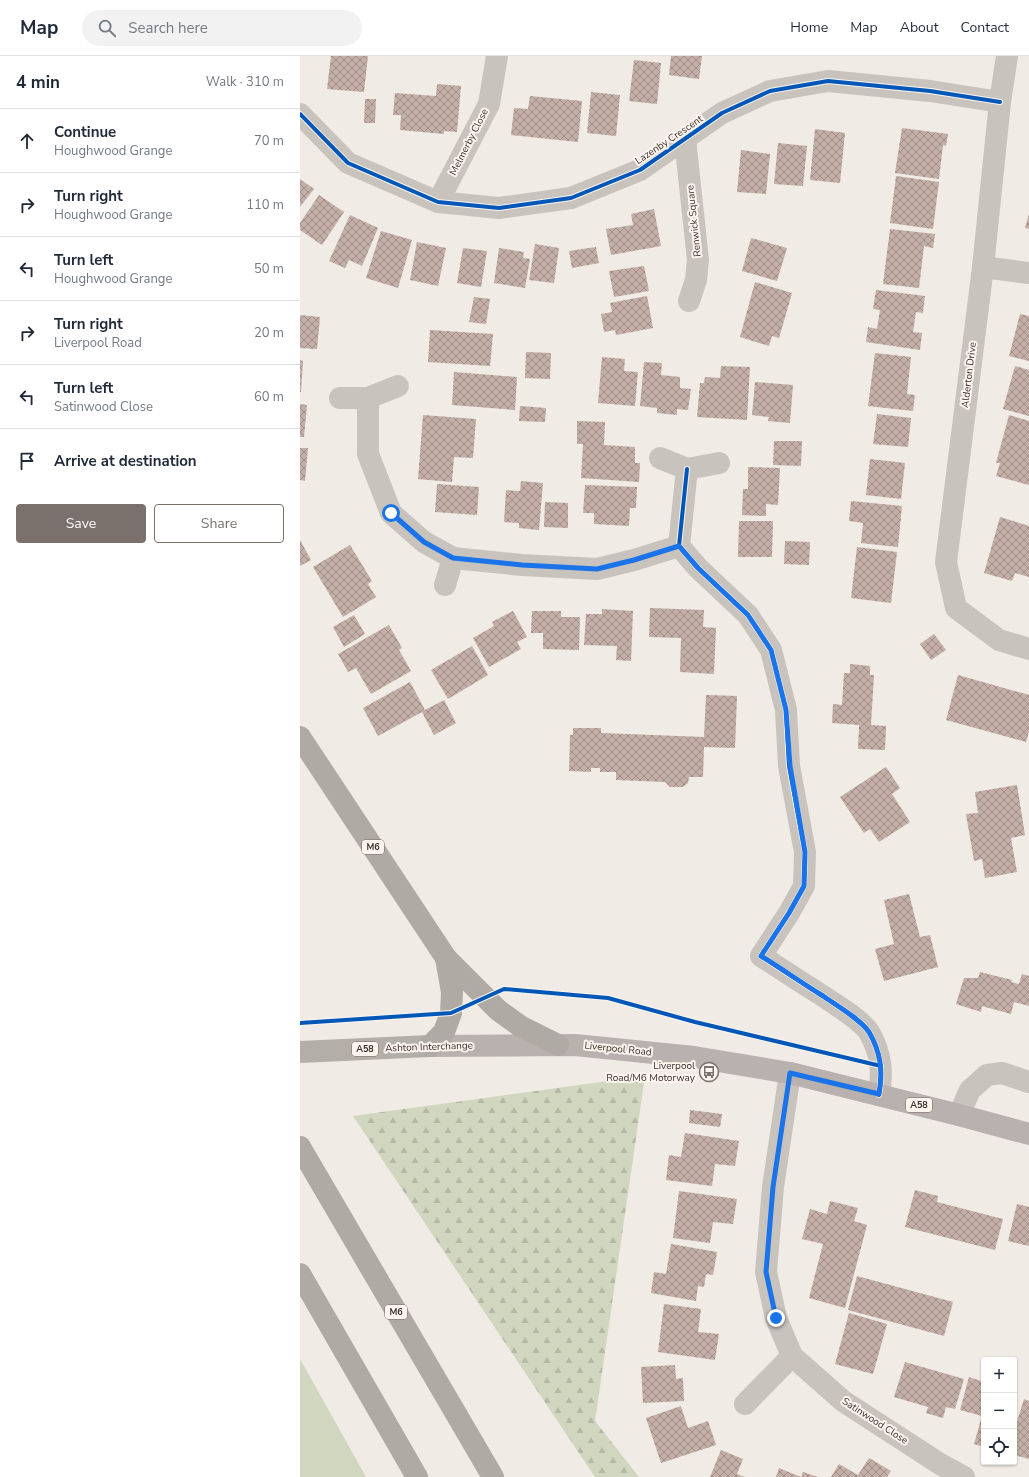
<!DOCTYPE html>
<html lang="en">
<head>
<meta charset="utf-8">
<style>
  :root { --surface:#fff; --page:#f2f2f3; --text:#1f2937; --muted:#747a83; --line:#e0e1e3; --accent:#7a716c }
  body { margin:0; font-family:"Nunito Sans",sans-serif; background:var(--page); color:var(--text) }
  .controls { position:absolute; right:12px; bottom:12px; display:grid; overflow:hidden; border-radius:4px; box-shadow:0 1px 3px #0004 }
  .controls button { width:36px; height:36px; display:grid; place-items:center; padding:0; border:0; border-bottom:1px solid var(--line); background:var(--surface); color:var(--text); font:20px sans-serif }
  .stop { position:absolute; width:12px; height:12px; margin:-9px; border:3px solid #1a73e8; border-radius:50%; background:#fff }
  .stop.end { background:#1a73e8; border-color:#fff; box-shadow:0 1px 4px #0008 }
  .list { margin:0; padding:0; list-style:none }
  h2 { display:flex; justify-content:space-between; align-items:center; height:52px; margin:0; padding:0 16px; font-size:17px }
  h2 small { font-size:13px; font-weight:400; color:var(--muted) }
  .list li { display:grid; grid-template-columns:26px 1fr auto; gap:12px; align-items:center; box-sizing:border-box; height:64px; padding:0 16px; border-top:1px solid var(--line) }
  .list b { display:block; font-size:15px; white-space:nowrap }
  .list p { margin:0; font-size:13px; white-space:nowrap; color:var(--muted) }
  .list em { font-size:13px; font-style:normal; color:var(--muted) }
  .actions { display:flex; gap:8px; padding:12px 16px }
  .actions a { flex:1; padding:9px 0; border:1px solid var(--accent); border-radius:4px; text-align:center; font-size:14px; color:var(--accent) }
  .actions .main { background:var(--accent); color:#fff }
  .icon { flex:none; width:22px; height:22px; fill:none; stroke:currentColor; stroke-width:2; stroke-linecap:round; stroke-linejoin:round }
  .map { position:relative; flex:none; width:729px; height:1421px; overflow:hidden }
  header { display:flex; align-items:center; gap:24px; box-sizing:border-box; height:56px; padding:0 20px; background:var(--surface); border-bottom:1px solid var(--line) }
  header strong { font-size:19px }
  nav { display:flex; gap:22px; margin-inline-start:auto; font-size:14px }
  .search { width:280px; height:36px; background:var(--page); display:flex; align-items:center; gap:10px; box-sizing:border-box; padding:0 14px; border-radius:22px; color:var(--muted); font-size:15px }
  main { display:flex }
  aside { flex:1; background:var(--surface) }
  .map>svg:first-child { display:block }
</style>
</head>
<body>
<header>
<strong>Map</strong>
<div class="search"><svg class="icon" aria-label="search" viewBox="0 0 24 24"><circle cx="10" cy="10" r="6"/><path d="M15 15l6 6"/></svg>Search here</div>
<nav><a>Home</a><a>Map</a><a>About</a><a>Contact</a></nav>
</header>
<main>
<aside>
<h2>4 min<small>Walk · 310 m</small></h2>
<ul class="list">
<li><svg class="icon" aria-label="ahead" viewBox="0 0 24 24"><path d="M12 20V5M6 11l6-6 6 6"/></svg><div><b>Continue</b><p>Houghwood Grange</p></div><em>70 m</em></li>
<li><svg class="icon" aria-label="right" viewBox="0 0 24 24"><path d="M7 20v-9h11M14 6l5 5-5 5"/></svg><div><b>Turn right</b><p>Houghwood Grange</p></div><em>110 m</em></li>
<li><svg class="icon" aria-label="left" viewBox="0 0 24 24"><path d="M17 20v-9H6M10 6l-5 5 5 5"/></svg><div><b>Turn left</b><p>Houghwood Grange</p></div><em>50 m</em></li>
<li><svg class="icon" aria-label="right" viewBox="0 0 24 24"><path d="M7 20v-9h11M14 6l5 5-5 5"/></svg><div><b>Turn right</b><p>Liverpool Road</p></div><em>20 m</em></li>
<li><svg class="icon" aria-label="left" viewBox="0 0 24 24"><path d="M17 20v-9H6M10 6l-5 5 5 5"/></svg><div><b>Turn left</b><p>Satinwood Close</p></div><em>60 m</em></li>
<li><svg class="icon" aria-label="arrive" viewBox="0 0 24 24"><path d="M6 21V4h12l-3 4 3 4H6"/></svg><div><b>Arrive at destination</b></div></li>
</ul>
<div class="actions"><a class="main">Save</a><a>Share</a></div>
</aside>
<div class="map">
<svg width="729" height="1421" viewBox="0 0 729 1421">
  <defs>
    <pattern id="forest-firs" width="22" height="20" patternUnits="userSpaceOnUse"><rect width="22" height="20" fill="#d1d6bf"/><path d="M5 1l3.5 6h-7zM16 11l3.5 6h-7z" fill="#b4b8a4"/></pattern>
    <pattern id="building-cross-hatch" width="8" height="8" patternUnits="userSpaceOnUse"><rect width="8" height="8" fill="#c3afa7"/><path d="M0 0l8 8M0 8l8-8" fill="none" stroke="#a08f88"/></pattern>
  </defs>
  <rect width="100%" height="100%" fill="#f0ebe5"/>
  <!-- green -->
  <polygon fill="#d1d6bf" points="0,1303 66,1421 0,1421"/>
  <!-- forest -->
  <polygon fill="url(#forest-firs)" points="345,1020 295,1365 339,1421 295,1421 53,1060"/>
  <!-- building -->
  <g fill="url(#building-cross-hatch)">
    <polygon points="31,0 68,0 64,36 27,33"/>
    <polygon points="371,0 402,0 399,23 369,19"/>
    <polygon points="334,4 361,7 357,48 329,45"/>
    <polygon points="137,28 161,30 157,76 144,75 144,78 100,74 101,59 93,59 95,37 136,40"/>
    <polygon points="291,36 320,39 316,80 287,77"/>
    <polygon points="230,40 282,45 278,86 211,79 214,52 228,53"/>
    <polygon points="65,43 76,43 75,67 64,67"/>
    <polygon points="602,72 648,78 646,90 643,89 639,123 595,117"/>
    <polygon points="515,73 545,77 540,127 510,124"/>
    <polygon points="478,87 507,90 503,130 474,128"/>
    <polygon points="441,94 470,98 466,138 437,136"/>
    <polygon points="596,120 639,126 633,173 590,167"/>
    <polygon points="0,123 14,133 0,151"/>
    <polygon points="19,139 44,156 22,189 0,174 0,167"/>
    <polygon points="354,153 361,190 311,199 306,173 333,169 331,158"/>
    <polygon points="729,158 729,173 725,172"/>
    <polygon points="50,159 78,172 62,210 49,204 45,212 29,205"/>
    <polygon points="590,173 635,178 633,192 624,190 619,232 583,228"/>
    <polygon points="81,175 112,184 98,232 66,222"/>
    <polygon points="451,182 487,192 477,225 442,215"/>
    <polygon points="117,186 146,192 138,230 110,224"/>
    <polygon points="235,188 259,192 254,227 229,224"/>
    <polygon points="296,191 299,207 272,212 269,195"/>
    <polygon points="163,192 187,195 181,231 157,227"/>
    <polygon points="199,192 224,196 223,202 230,203 225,232 194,227"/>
    <polygon points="344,210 349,235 314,241 309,215"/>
    <polygon points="455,226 492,237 479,282 472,280 469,290 440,281"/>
    <polygon points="576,234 625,240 623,257 616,256 613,276 622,277 620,294 566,286 568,271 577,273 580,254 573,253"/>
    <polygon points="347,240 353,272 316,279 315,274 304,276 301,258 312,256 310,247"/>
    <polygon points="174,241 190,243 186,268 169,266"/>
    <polygon points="720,258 729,260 729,305 709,300"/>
    <polygon points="0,259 20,261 17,293 0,292"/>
    <polygon points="130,274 193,278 190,310 128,306"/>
    <polygon points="226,296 251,297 250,323 225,322"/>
    <polygon points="575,297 611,301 607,338 615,339 613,355 568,350"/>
    <polygon points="302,301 325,303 324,315 338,316 335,350 298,347"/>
    <polygon points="0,304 3,305 1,336 0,336"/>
    <polygon points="344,306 362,307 361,319 380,321 380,332 391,333 388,354 377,353 377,359 357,357 357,352 340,350"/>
    <polygon points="421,310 450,311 447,364 397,361 400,327 404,327 405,321 420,322"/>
    <polygon points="715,310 729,314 729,360 703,353"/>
    <polygon points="154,316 217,321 215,354 152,349"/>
    <polygon points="455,326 493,329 490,367 468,365 469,361 452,359"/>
    <polygon points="0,348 7,349 4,381 0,381"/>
    <polygon points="220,350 246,352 245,366 219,365"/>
    <polygon points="577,358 611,362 608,391 573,388"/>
    <polygon points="123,359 176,363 173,402 154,401 152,426 118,423"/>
    <polygon points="709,359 729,365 729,429 696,420 700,407 696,407"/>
    <polygon points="277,365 305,366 304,389 335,391 335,407 340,407 339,426 281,422 283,388 277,388"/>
    <polygon points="474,385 502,385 501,410 473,409"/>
    <polygon points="0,392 8,392 5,425 0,424"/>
    <polygon points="570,403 605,407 601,443 566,439"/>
    <polygon points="448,411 480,412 478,449 466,448 466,460 442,459 443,433 448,433"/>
    <polygon points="221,425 243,427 239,474 219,472 219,467 204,466 206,434 220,435"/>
    <polygon points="137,428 179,431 177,459 135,456"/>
    <polygon points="285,429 337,431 336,452 330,452 329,470 294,468 294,457 283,457"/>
    <polygon points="551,445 602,450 598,491 561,487 563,467 549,465"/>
    <polygon points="245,446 268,447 268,472 244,471"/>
    <polygon points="700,461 729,470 729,521 715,517 712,525 684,517"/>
    <polygon points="439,465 473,465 472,501 438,501"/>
    <polygon points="0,484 11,504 0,510"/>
    <polygon points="485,485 510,486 509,509 484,508"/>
    <polygon points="50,489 72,525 68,528 76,541 43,561 13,511"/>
    <polygon points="557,491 597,496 591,547 551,542"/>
    <polygon points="350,552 404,554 403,571 416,572 414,618 380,616 381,582 349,581"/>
    <polygon points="302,553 333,555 331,605 316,604 317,590 284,589 286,558 302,558"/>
    <polygon points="213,555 227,581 217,586 221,593 189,611 173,582 194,570 192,566"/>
    <polygon points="232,555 261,555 261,561 280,561 279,594 243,593 243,577 231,577"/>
    <polygon points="54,559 65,578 44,591 33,571"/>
    <polygon points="89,569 102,592 99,594 111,615 71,638 56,612 48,616 38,598"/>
    <polygon points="634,578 646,594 631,604 620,588"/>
    <polygon points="172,590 188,619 148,643 131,614"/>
    <polygon points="550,608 570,610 570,619 574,619 571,669 586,670 585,694 558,693 559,669 532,667 533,648 542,649 544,617 550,617"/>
    <polygon points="658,619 729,639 729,676 726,686 646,664"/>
    <polygon points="110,626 125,654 144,644 156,667 134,679 122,656 78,680 63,652"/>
    <polygon points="406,639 437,640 435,692 404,691 403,721 389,721 388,727 383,731 370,731 365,726 316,724 316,716 300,716 300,712 291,712 291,716 269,715 270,679 273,679 273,672 301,672 301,677 404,681"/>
    <polygon points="586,711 600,732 592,738 610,766 579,786 570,773 564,777 540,741"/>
    <polygon points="717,729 725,779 711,782 717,816 685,822 682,803 674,805 666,758 678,757 675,736"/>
    <polygon points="609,838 620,881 630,879 638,911 584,925 575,893 594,888 584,844"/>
    <polygon points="680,916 712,924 711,926 719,928 722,918 729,920 729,950 714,946 711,958 682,950 681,956 656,948 664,922 678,922"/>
    <polygon points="390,1054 422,1058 420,1071 389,1067"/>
    <polygon points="385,1077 439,1085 435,1110 415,1108 412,1130 366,1124 369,1099 381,1101"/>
    <polygon points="615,1134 638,1140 637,1146 703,1163 695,1194 605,1171"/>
    <polygon points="379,1135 437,1143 433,1168 413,1166 410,1187 373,1182"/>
    <polygon points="530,1145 558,1152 554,1165 567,1169 545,1252 509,1242 523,1188 502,1183 510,1153 527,1158"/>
    <polygon points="717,1148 729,1151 729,1190 708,1185"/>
    <polygon points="371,1188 417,1196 413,1219 406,1218 404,1231 398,1230 396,1245 351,1237 354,1216 366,1218"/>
    <polygon points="557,1220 653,1246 644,1280 548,1254"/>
    <polygon points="364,1248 401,1253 398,1276 419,1278 415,1304 358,1296"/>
    <polygon points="549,1257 587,1268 573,1318 535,1308"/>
    <polygon points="605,1306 664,1323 655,1353 646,1351 643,1362 626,1357 628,1351 594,1341"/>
    <polygon points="375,1309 376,1323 383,1322 384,1345 343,1347 341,1311"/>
    <polygon points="669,1321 684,1326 684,1391 674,1388 682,1360 660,1354"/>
    <polygon points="724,1343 729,1345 729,1403 714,1399 714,1375"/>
    <polygon points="381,1350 388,1372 408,1365 416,1389 361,1407 346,1362"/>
    <polygon points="421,1394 443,1403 437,1418 445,1421 410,1421"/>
    <polygon points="569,1402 591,1415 587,1421 531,1421 539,1408 558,1419"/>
    <polygon points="479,1412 501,1421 503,1416 518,1421 476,1421"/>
  </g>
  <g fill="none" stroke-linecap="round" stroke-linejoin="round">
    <!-- minor -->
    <g stroke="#c9c3be" stroke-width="22">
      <polyline points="707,0 700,46 683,211 646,506 656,552 699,584 729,593"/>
      <polyline points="0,58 48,107 138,146 199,152 271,142 340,114 422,57 470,35 528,25 630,35 700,46"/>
      <polyline points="385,83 398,204 396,224 389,245"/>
      <polyline points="138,146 189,48 197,0"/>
      <polyline points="683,211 729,217"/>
      <polyline points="40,342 68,342 98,330"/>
      <polyline points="68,342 68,398 91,457 124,486 153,502"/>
      <polyline points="360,402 387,413 419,407"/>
      <path d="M387,413L379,490L398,512L448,559L471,594L486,654L489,710L505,796L504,830L489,857L461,900C482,914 502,927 523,940C536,949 560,963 569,976C581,997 583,1015 579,1039"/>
      <polyline points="145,529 153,502 222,509 297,513 334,504 379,490"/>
      <polyline points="490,1017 473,1131 466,1216 476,1262 492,1300 543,1345 640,1408 664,1421"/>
      <polyline points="659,1059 670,1034 687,1019 702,1017 729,1026"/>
      <polyline points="445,1348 492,1300"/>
    </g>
    <!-- primary -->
    <polyline stroke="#b8b1ad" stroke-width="22" points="130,990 275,989 394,1001 490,1017 659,1059 729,1078"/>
    <!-- trunk -->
    <polyline stroke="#b4aea8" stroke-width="22" points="0,996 130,990"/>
    <!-- motorway -->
    <g stroke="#afaaa4" stroke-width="22">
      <polyline points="0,681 146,902 198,954 220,970 258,989"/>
      <polyline points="130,990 144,976 151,957 152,936 146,902"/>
      <polyline points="0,1091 193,1421"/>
      <polyline points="0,1218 117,1421"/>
    </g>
    <defs>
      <g id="cycleway">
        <polyline points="0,58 48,107 138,146 199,152 271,142 340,114 422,57 470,35 528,25 630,35 700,46"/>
        <path d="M387,413L379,490L398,512L448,559L471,594L486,654L489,710L505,796L504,830L489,857L461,900C482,914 502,927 523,940C536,949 560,963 569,976C581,997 583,1015 579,1039"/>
        <polyline points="0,967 151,957 204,933 308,942 395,966 581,1010"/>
      </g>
    </defs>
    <!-- cycleway casing -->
    <use href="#cycleway" stroke="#fbf5ee" stroke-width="6"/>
    <!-- cycleway -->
    <use href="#cycleway" stroke="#0057b8" stroke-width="4"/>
  </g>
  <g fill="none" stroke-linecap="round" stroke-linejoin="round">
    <!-- route -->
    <path stroke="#1a73e8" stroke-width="5" d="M91,457L124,486L153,502L222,509L297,513L334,504L379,490L398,512L448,559L471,594L486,654L490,710L505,796L504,830L489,857L461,900C482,913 502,927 523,940C536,949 560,963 569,976C581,997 583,1015 579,1038L490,1017L473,1131L466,1216L476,1262"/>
  </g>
  <!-- icons -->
  <defs>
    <symbol id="bus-ring" viewBox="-11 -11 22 22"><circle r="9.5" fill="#fbf5ee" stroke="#7a716c" stroke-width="1.5"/><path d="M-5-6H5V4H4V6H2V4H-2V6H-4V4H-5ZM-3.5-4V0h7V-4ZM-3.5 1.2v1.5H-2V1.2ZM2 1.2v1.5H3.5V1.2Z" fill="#7a716c"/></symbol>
  </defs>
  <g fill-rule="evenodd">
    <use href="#bus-ring" x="398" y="1005" width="22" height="22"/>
  </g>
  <g text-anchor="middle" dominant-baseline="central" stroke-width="4" stroke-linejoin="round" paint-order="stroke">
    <!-- shield labels -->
    <g fill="#fbf5ee" stroke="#756b66" stroke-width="1">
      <rect x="62" y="784" width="22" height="14" rx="3"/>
      <rect x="52" y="986" width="26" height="14" rx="3"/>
      <rect x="606" y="1042" width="26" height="14" rx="3"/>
      <rect x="85" y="1249" width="22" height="14" rx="3"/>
    </g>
    <g font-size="9" font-weight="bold" fill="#3b302b">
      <text x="73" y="791">M6</text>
      <text x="65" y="993">A58</text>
      <text x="619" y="1049">A58</text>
      <text x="96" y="1256">M6</text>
    </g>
    <!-- street labels -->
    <g font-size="10" fill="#3b302b" stroke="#fbf5ee">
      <text transform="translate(369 84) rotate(-34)">Lazenby Crescent</text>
      <text transform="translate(169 86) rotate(-63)">Melmerby Close</text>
      <text transform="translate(394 165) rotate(-96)">Renwick Square</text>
      <text transform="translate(669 319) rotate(-83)">Alderton Drive</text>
      <text transform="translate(129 991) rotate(-2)">Ashton Interchange</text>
      <text transform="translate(318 993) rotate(6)">Liverpool Road</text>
      <text transform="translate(575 1365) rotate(33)">Satinwood Close</text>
    </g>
    <!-- poi labels -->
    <g font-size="10" fill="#3b302b" stroke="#fbf5ee" text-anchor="end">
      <text x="395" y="1010">Liverpool<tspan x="395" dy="12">Road/M6 Motorway</tspan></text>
    </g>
  </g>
</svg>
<div class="controls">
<button>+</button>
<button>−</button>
<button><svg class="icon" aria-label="locate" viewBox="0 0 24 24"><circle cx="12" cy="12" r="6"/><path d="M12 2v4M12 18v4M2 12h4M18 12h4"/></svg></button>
</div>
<div class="stop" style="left:91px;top:457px"></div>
<div class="stop end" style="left:476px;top:1262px"></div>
</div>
</main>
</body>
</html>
